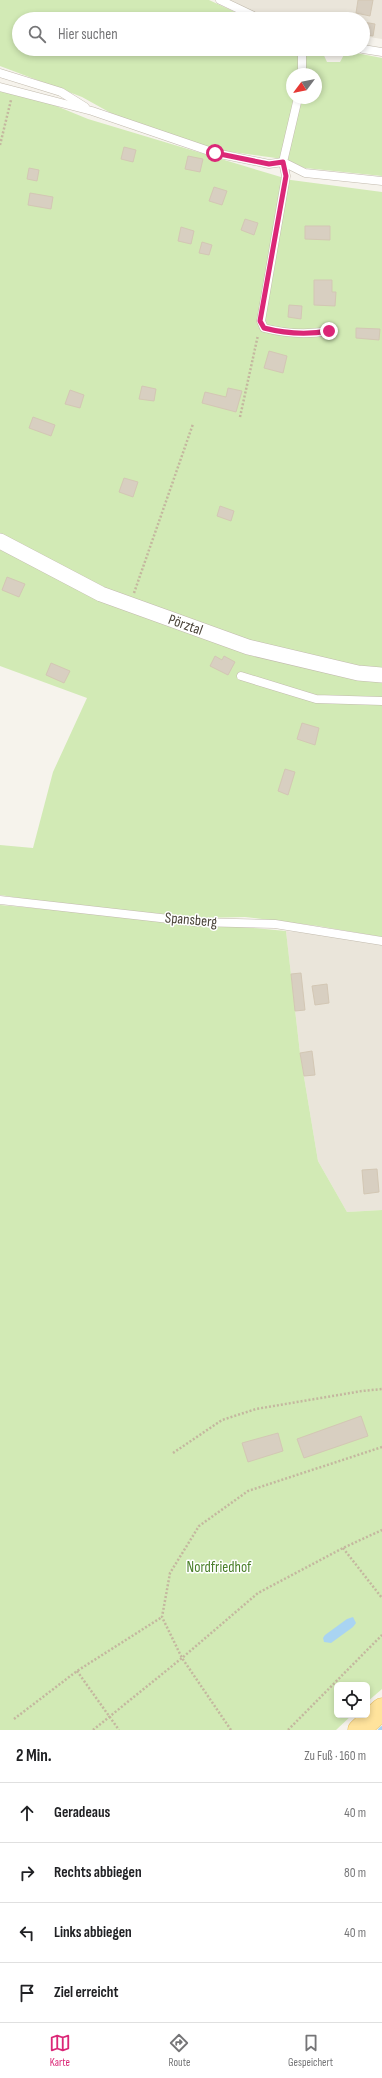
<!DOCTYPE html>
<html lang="de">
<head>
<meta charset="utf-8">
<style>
  :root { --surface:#fff; --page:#f2f2f2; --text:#202124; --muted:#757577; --line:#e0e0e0; --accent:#db2777 }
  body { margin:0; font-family:"Sofia Sans Condensed",sans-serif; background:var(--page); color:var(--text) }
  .controls { position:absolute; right:12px; bottom:12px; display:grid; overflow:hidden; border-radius:6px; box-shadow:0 2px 6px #0003 }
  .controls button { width:36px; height:36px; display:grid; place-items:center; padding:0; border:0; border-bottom:1px solid var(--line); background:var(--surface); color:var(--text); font:20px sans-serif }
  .compass { position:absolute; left:286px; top:68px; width:36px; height:36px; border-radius:50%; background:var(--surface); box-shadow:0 2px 6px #0003; rotate:238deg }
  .stop { position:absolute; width:12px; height:12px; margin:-9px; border:3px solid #db2777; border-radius:50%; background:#fff }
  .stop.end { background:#db2777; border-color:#fff; box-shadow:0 1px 4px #0008 }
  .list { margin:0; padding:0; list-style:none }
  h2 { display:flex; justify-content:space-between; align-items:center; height:52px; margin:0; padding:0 16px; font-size:17px }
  h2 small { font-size:13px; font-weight:400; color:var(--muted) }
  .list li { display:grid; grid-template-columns:26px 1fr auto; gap:12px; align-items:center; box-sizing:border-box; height:60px; padding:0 16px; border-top:1px solid var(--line) }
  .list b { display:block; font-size:15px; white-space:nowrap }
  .list em { font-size:13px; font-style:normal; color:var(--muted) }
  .icon { flex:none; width:22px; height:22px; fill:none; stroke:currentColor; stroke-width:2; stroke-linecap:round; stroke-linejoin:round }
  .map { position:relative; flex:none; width:382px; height:1730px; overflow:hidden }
  .search { position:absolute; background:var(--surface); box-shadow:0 2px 6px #0003; left:12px; right:12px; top:12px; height:44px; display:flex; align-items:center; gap:10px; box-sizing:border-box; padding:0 14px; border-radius:22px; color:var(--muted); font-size:15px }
  .sheet { height:292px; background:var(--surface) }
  nav { display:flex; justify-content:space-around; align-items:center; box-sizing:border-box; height:56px; border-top:1px solid var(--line); background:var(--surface); font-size:11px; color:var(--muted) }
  nav a { display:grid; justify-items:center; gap:2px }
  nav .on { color:var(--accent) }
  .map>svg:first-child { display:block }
</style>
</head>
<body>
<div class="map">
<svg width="382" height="1730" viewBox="0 0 382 1730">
  <rect width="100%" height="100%" fill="#f6f3ec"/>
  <!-- residential -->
  <g fill="#eae5da">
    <polygon points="227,0 382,0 382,39 363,36 363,19 268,19"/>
    <polygon points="286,931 339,936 382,945 382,1210 347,1212 318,1161 300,1053"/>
  </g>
  <!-- green -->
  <g fill="#d2eab5" fill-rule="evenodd">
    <path d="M0,0H209L250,19H19V49H321L327,62H340L346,51L382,58V176L305,168L276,158L217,150L118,117L82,97L0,66ZM292,74H316V98H292Z"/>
    <polygon points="0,83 88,119 291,180 382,192 382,937 318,926 245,917 201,918 51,903 0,895 0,845 33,848 53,772 87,698 0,666"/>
    <polygon points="0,905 286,931 300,1053 318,1161 347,1212 382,1210 382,1689 367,1702 367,1685 337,1685 337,1715 352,1715 336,1730 0,1730"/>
  </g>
  <!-- water -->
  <polygon fill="#a9d4f2" points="353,1617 356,1623 353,1627 331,1643 324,1642 323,1638 325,1635 347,1619"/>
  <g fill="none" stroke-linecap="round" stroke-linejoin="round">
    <!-- stream -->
    <polyline stroke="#a9d4f2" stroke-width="4" points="380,1730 382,1728"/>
  </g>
  <!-- building -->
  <g fill="#d8cfc1" stroke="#d3c7b4">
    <polygon points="358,0 373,0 370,16 356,13"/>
    <polygon points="363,22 375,24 373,36 363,34"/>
    <polygon points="124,147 136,150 133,162 121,159"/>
    <polygon points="188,156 203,159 200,172 185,169"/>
    <polygon points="29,168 39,170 37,181 27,179"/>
    <polygon points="214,187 227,191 222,205 209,201"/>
    <polygon points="30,193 53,197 51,209 28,205"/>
    <polygon points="245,219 258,223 254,235 241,230"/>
    <polygon points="305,226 330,226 330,240 305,239"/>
    <polygon points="181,227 194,231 191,244 178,241"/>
    <polygon points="202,242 212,245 209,255 199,253"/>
    <polygon points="314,280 332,280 332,292 336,292 335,306 314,305"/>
    <polygon points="289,305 302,306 301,319 288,317"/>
    <polygon points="356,328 380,329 379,340 356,338"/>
    <polygon points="269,351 287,356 283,373 264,368"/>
    <polygon points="142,386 156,389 154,401 139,399"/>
    <polygon points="228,388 242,391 236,412 202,403 205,392 226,397"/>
    <polygon points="70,390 84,395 80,408 65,404"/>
    <polygon points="33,417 55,425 51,436 29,428"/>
    <polygon points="124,478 138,482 133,497 119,492"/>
    <polygon points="220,506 234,511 231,521 217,516"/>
    <polygon points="7,577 25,584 19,597 2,590"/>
    <polygon points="215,656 222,660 224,656 235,662 228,675 210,666"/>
    <polygon points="51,663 70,671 64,683 46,675"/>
    <polygon points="302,723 319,728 315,745 297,739"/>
    <polygon points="285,769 295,772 288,795 278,791"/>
    <polygon points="301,973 305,1010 295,1011 291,974"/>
    <polygon points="327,984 329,1003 315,1005 312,986"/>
    <polygon points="312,1051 315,1075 304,1076 300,1053"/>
    <polygon points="377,1169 379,1192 364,1194 362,1170"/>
    <polygon points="361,1416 368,1436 304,1458 297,1439"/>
    <polygon points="278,1433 283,1451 248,1462 242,1443"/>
  </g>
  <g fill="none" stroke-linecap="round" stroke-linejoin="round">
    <defs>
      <g id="lane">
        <polyline points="220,0 260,19"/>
        <polyline points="302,49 302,74"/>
        <polyline points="363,49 382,52"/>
        <polyline points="0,73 61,92 85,107"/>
        <path d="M0,87L92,111L215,153L269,164L283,162L286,176L261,321L264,328C287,334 306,335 329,331"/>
        <polyline points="298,98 283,162 305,173 382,181"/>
        <polyline points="241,676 316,699 382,701"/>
        <polyline points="0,900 196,922 275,924 382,941"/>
      </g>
      <g id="street">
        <path id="s1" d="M0,541L101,594L248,647L358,673L382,675"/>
      </g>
      <polyline id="primary" points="359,1730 382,1709"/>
    </defs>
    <!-- lane casing -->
    <use href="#lane" stroke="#c2bbae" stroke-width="9"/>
    <!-- street casing -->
    <use href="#street" stroke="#c2bbae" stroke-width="16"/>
    <!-- primary casing -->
    <use href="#primary" stroke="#e6c16a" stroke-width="23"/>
    <!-- path -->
    <g stroke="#c4b79f" stroke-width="2.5" stroke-dasharray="2 2" stroke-linecap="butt">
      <polyline points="0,145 11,100"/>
      <polyline points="240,417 258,335"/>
      <polyline points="134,593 193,424"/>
      <polyline points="173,1453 222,1420 256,1409 362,1391 382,1389"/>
      <polyline points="343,1548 382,1598"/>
      <polyline points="77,1671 119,1730"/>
      <polyline points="14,1719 77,1671 162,1617"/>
      <polyline points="93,1730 182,1658 258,1593 343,1548 382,1530"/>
      <polyline points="231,1730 182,1658 162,1617 170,1573 199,1526 248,1491 382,1447"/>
      <polyline points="288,1730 382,1635"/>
    </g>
    <!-- lane -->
    <use href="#lane" stroke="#fff" stroke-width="8"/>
    <!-- street -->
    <use href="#street" stroke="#fff" stroke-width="15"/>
    <!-- primary -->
    <use href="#primary" stroke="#ffe39c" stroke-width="22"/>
  </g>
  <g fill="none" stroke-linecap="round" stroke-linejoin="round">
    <!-- route -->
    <path stroke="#db2777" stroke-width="5" d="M215,153L269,164L283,162L286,176L260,321L264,328C287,334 306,335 329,331"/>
  </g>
  <g text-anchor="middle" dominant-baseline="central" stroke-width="3" stroke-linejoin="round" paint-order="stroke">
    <!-- street labels -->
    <g font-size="15" fill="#4b4439" stroke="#fff">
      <text stroke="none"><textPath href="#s1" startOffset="204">Pörztal</textPath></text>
      <text transform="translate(191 920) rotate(5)">Spansberg</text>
    </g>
    <!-- park labels -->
    <g font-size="15" fill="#4a7f2a" stroke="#fff">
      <text x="219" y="1567">Nordfriedhof</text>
    </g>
  </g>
</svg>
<div class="controls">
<button><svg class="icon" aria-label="locate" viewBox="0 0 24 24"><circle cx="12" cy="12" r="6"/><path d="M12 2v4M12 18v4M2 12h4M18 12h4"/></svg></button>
</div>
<svg class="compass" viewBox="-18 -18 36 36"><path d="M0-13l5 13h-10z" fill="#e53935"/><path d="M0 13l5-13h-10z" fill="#757577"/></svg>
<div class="stop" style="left:215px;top:153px"></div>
<div class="stop end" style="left:329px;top:331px"></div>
<div class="search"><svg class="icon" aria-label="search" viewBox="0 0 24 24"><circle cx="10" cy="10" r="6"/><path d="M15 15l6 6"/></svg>Hier suchen</div>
</div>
<section class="sheet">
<h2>2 Min.<small>Zu Fuß · 160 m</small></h2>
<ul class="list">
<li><svg class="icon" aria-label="ahead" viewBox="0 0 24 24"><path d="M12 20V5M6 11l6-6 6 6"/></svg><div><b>Geradeaus</b></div><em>40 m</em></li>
<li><svg class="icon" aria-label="right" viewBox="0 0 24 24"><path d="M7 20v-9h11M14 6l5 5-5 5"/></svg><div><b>Rechts abbiegen</b></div><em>80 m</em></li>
<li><svg class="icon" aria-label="left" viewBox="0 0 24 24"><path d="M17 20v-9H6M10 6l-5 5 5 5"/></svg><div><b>Links abbiegen</b></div><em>40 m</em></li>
<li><svg class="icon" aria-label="arrive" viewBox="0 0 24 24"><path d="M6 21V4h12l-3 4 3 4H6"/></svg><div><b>Ziel erreicht</b></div></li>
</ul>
</section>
<nav>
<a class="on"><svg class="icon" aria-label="map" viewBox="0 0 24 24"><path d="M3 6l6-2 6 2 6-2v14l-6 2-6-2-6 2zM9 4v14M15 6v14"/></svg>Karte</a>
<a><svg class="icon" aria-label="directions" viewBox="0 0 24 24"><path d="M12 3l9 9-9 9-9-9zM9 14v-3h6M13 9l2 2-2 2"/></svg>Route</a>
<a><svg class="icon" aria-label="saved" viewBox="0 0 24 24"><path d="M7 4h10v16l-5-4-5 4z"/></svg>Gespeichert</a>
</nav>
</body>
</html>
